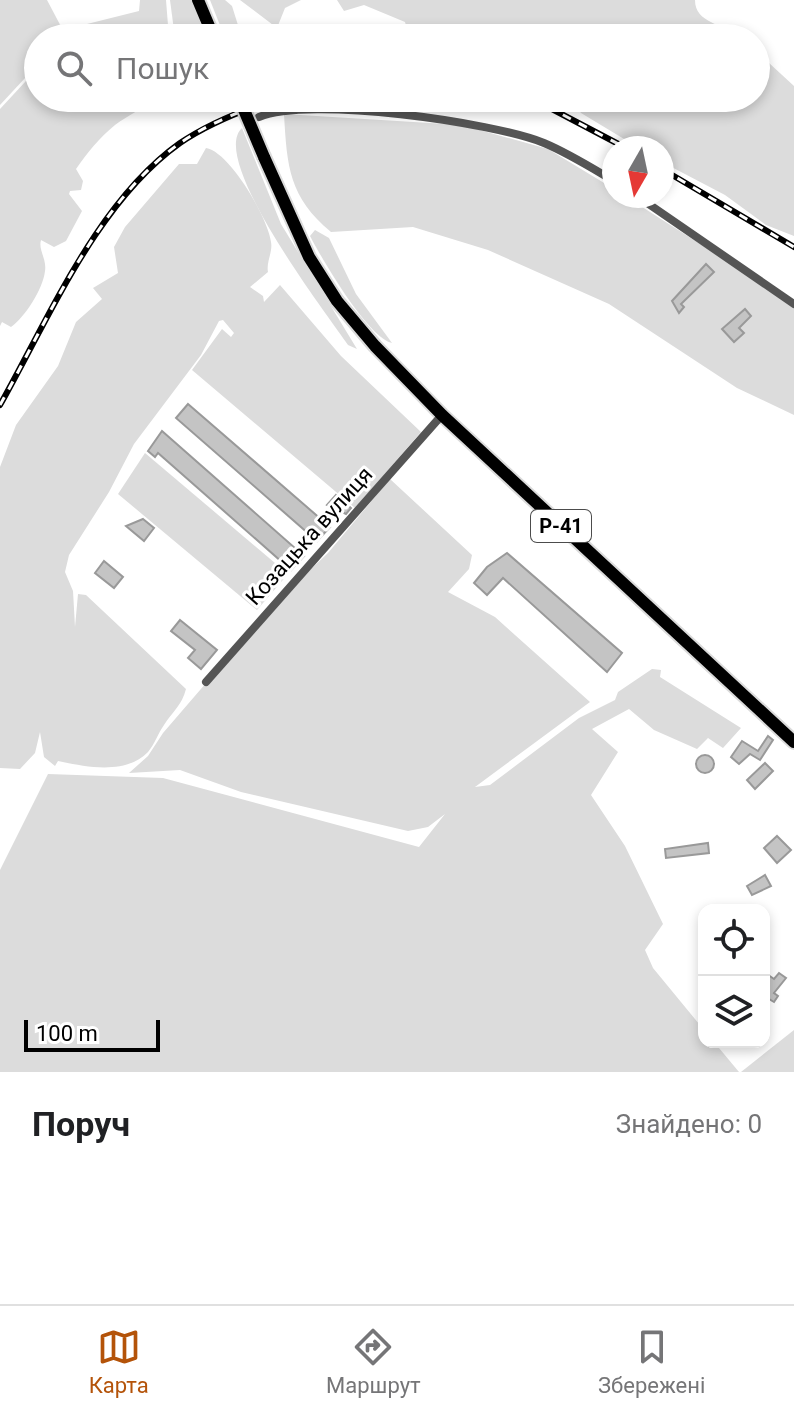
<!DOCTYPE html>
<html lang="uk">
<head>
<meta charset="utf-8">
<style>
  :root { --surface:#fff; --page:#f2f2f2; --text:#202124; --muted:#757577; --line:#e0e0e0; --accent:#b45309 }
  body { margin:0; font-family:Roboto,sans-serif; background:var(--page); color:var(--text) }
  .controls { position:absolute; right:24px; bottom:24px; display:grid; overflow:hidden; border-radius:16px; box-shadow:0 4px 12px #0003 }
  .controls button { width:72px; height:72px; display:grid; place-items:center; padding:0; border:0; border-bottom:2px solid var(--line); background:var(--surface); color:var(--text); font:40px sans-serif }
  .compass { position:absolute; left:602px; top:136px; width:72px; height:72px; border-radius:50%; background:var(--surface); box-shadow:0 4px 12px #0003; rotate:189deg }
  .scale { position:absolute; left:24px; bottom:20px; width:136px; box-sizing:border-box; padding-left:8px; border:4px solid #000; border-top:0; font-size:22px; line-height:28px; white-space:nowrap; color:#000; -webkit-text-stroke:6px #fff; paint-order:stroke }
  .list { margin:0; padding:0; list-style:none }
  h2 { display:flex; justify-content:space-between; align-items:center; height:104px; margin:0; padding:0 32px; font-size:34px }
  h2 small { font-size:26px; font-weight:400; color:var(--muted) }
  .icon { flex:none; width:44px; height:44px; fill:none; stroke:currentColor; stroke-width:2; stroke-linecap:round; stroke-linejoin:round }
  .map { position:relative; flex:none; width:794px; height:1072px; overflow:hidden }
  .search { position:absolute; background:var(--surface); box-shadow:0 4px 12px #0003; left:24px; right:24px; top:24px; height:88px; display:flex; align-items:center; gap:20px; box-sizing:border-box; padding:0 28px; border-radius:44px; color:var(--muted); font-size:30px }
  .sheet { height:232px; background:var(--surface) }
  nav { display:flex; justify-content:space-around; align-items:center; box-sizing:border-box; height:112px; border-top:2px solid var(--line); background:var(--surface); font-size:22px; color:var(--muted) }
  nav a { display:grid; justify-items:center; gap:4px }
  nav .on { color:var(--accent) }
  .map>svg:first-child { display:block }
</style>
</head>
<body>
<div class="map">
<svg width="794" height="1072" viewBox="0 0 794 1072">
  <rect width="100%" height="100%" fill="#fff"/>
  <!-- green -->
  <g fill="#dcdcdc">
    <polygon points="0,0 47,0 66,36 79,26 139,11 140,0 166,0 169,38 38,38 38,64 0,105"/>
    <polygon points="170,0 192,0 208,38 175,38"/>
    <polygon points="210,0 225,0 232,6 242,38 225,38"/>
    <polygon points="240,0 301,0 285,8 277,28"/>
    <path d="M337,0H695C695,24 723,22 738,38H410L405,22L364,5L344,11Z"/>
    <polygon points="756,51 794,86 794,236 766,225 725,195 662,162 662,148 639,148 581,113 571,98 756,98"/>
    <path d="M38,68V98H151C141,111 128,115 115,125C99,138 88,152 76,169L83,181L81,190L70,191L69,194L82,211L66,241L54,247L41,240C38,250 47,259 45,271C43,289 25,317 11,327L2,322L0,326V109Z"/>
    <path d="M284,114L462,125L548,149L614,189V196H625L794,304V415L737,388L609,304L488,250L413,227L331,232C289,197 287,167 284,114Z"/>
    <path d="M242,128L281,224L357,349L348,345C326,313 208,159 242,128Z"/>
    <path d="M206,148C230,152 268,218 271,242C273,252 266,262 268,272L250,287L263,296L264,302L280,285L341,356L421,432L355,508L192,370L222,329L231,337L234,333L223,320L219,321L201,355L134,444L109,492L69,555L65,572L73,591L75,627L78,594L86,595L186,689C182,705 173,711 164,725C158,733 155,744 148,752C126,775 86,767 58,761L55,766L44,757L40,732L35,753L20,769L0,768V467L16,425L58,366L76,322L102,299L93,288L118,273L114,247L125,227L179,164H197Z"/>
    <path d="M315,230L329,238L356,294L392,343C368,338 322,259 310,236Z"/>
    <polygon points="145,453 288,574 257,610 118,494"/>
    <polygon points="390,479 472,555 469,569 448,592 495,617 590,702 475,787 490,785 579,718 615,700 618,692 652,669 661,670 660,677 741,728 723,748 708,738 697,749 654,730 629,709 592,729 618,752 591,795 625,846 663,924 645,950 653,968 704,1030 704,1042 714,1042 739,1072 0,1072 0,870 48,774 163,778 419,847 445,814 428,827 408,831 241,792 180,770 129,773 148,756 163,733 275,603 328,553"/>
    <polygon points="794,1030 794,1072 741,1072"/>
  </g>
  <!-- building -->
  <g fill="#c4c4c4" stroke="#999" stroke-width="2">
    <polygon points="706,264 714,272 681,304 684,307 679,313 672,301"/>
    <polygon points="745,309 751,316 739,328 744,333 734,342 722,329"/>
    <polygon points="188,404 330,527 317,541 176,418"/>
    <polygon points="162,431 304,556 291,570 158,453 155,457 148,451"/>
    <polygon points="336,495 351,508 346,514 327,505"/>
    <polygon points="143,519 154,528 144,541 126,526"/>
    <polygon points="507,553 622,653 607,672 503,578 487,595 474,583 487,567"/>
    <polygon points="104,561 123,577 114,588 95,573"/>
    <polygon points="180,620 217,650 201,669 188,658 195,650 171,631"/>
    <polygon points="768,736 773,740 760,760 750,754 739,764 731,757 742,741 758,751"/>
    <circle cx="705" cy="764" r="9"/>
    <polygon points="765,763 773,771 755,789 747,780"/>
    <polygon points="777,836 791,850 777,863 764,848"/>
    <polygon points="708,843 709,853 666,858 665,849"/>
    <polygon points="765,875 771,886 752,895 747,886"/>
    <polygon points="764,972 774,979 779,973 786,978 774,993 778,996 774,1002 764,996"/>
  </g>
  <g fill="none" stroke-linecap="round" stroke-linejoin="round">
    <defs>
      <g id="primary">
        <polyline points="198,0 214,38"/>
        <polyline points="264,157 309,257 337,301 375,346 442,415 794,742"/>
      </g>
    </defs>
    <!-- primary casing -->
    <use href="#primary" stroke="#dbdbdb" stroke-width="16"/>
    <!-- minor -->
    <g stroke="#555" stroke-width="8">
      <path d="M259,117C309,96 492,122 544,143C568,153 592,168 614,181"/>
      <polyline points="637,196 794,304"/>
      <polyline points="206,682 442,415"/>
    </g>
    <!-- primary -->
    <use href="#primary" stroke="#000" stroke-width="12"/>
    <defs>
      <g id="rail">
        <polyline points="531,98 626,148"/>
        <polyline points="662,169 794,247"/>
        <path d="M0,405C49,318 97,202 180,143C211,122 245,109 280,98"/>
      </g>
    </defs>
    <!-- rail casing -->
    <use href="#rail" stroke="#000" stroke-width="6"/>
    <!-- rail -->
    <use href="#rail" stroke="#fff" stroke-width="3" stroke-dasharray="9" stroke-linecap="butt"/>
    <defs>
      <polyline id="primary-bridge" points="239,98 264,157"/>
    </defs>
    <!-- primary-bridge casing -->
    <use href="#primary-bridge" stroke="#dbdbdb" stroke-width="16" stroke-linecap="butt"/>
    <!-- primary-bridge -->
    <use href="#primary-bridge" stroke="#000" stroke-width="12"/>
  </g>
  <g text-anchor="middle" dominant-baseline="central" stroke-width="6" stroke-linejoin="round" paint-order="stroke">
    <!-- shield labels -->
    <rect fill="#fff" stroke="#4c4c4c" stroke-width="2" x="531" y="510" width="60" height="32" rx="6"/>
    <g font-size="20" font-weight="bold" fill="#000">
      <text x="561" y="526">Р-41</text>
    </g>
    <!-- street labels -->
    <g font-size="22" fill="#000" stroke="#fff">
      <text transform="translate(309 536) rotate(-48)">Козацька вулиця</text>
    </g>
  </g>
</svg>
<div class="controls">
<button><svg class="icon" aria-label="locate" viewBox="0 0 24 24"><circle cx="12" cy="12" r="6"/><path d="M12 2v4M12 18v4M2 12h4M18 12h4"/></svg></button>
<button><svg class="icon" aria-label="layers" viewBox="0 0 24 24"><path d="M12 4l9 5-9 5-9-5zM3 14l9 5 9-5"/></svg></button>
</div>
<svg class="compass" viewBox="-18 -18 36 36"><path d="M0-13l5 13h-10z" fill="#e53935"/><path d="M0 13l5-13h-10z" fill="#757577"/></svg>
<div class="scale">100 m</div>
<div class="search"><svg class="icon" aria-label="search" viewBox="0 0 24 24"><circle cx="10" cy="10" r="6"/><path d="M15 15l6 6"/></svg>Пошук</div>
</div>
<section class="sheet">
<h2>Поруч<small>Знайдено: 0</small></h2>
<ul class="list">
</ul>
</section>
<nav>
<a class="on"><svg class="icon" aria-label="map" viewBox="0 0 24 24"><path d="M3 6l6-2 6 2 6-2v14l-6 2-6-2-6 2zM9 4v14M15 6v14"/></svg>Карта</a>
<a><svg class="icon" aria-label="directions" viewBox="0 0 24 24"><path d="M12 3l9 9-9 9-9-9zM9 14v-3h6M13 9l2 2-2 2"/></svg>Маршрут</a>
<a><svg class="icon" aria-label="saved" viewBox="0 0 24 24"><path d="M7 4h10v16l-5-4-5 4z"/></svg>Збережені</a>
</nav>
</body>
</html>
